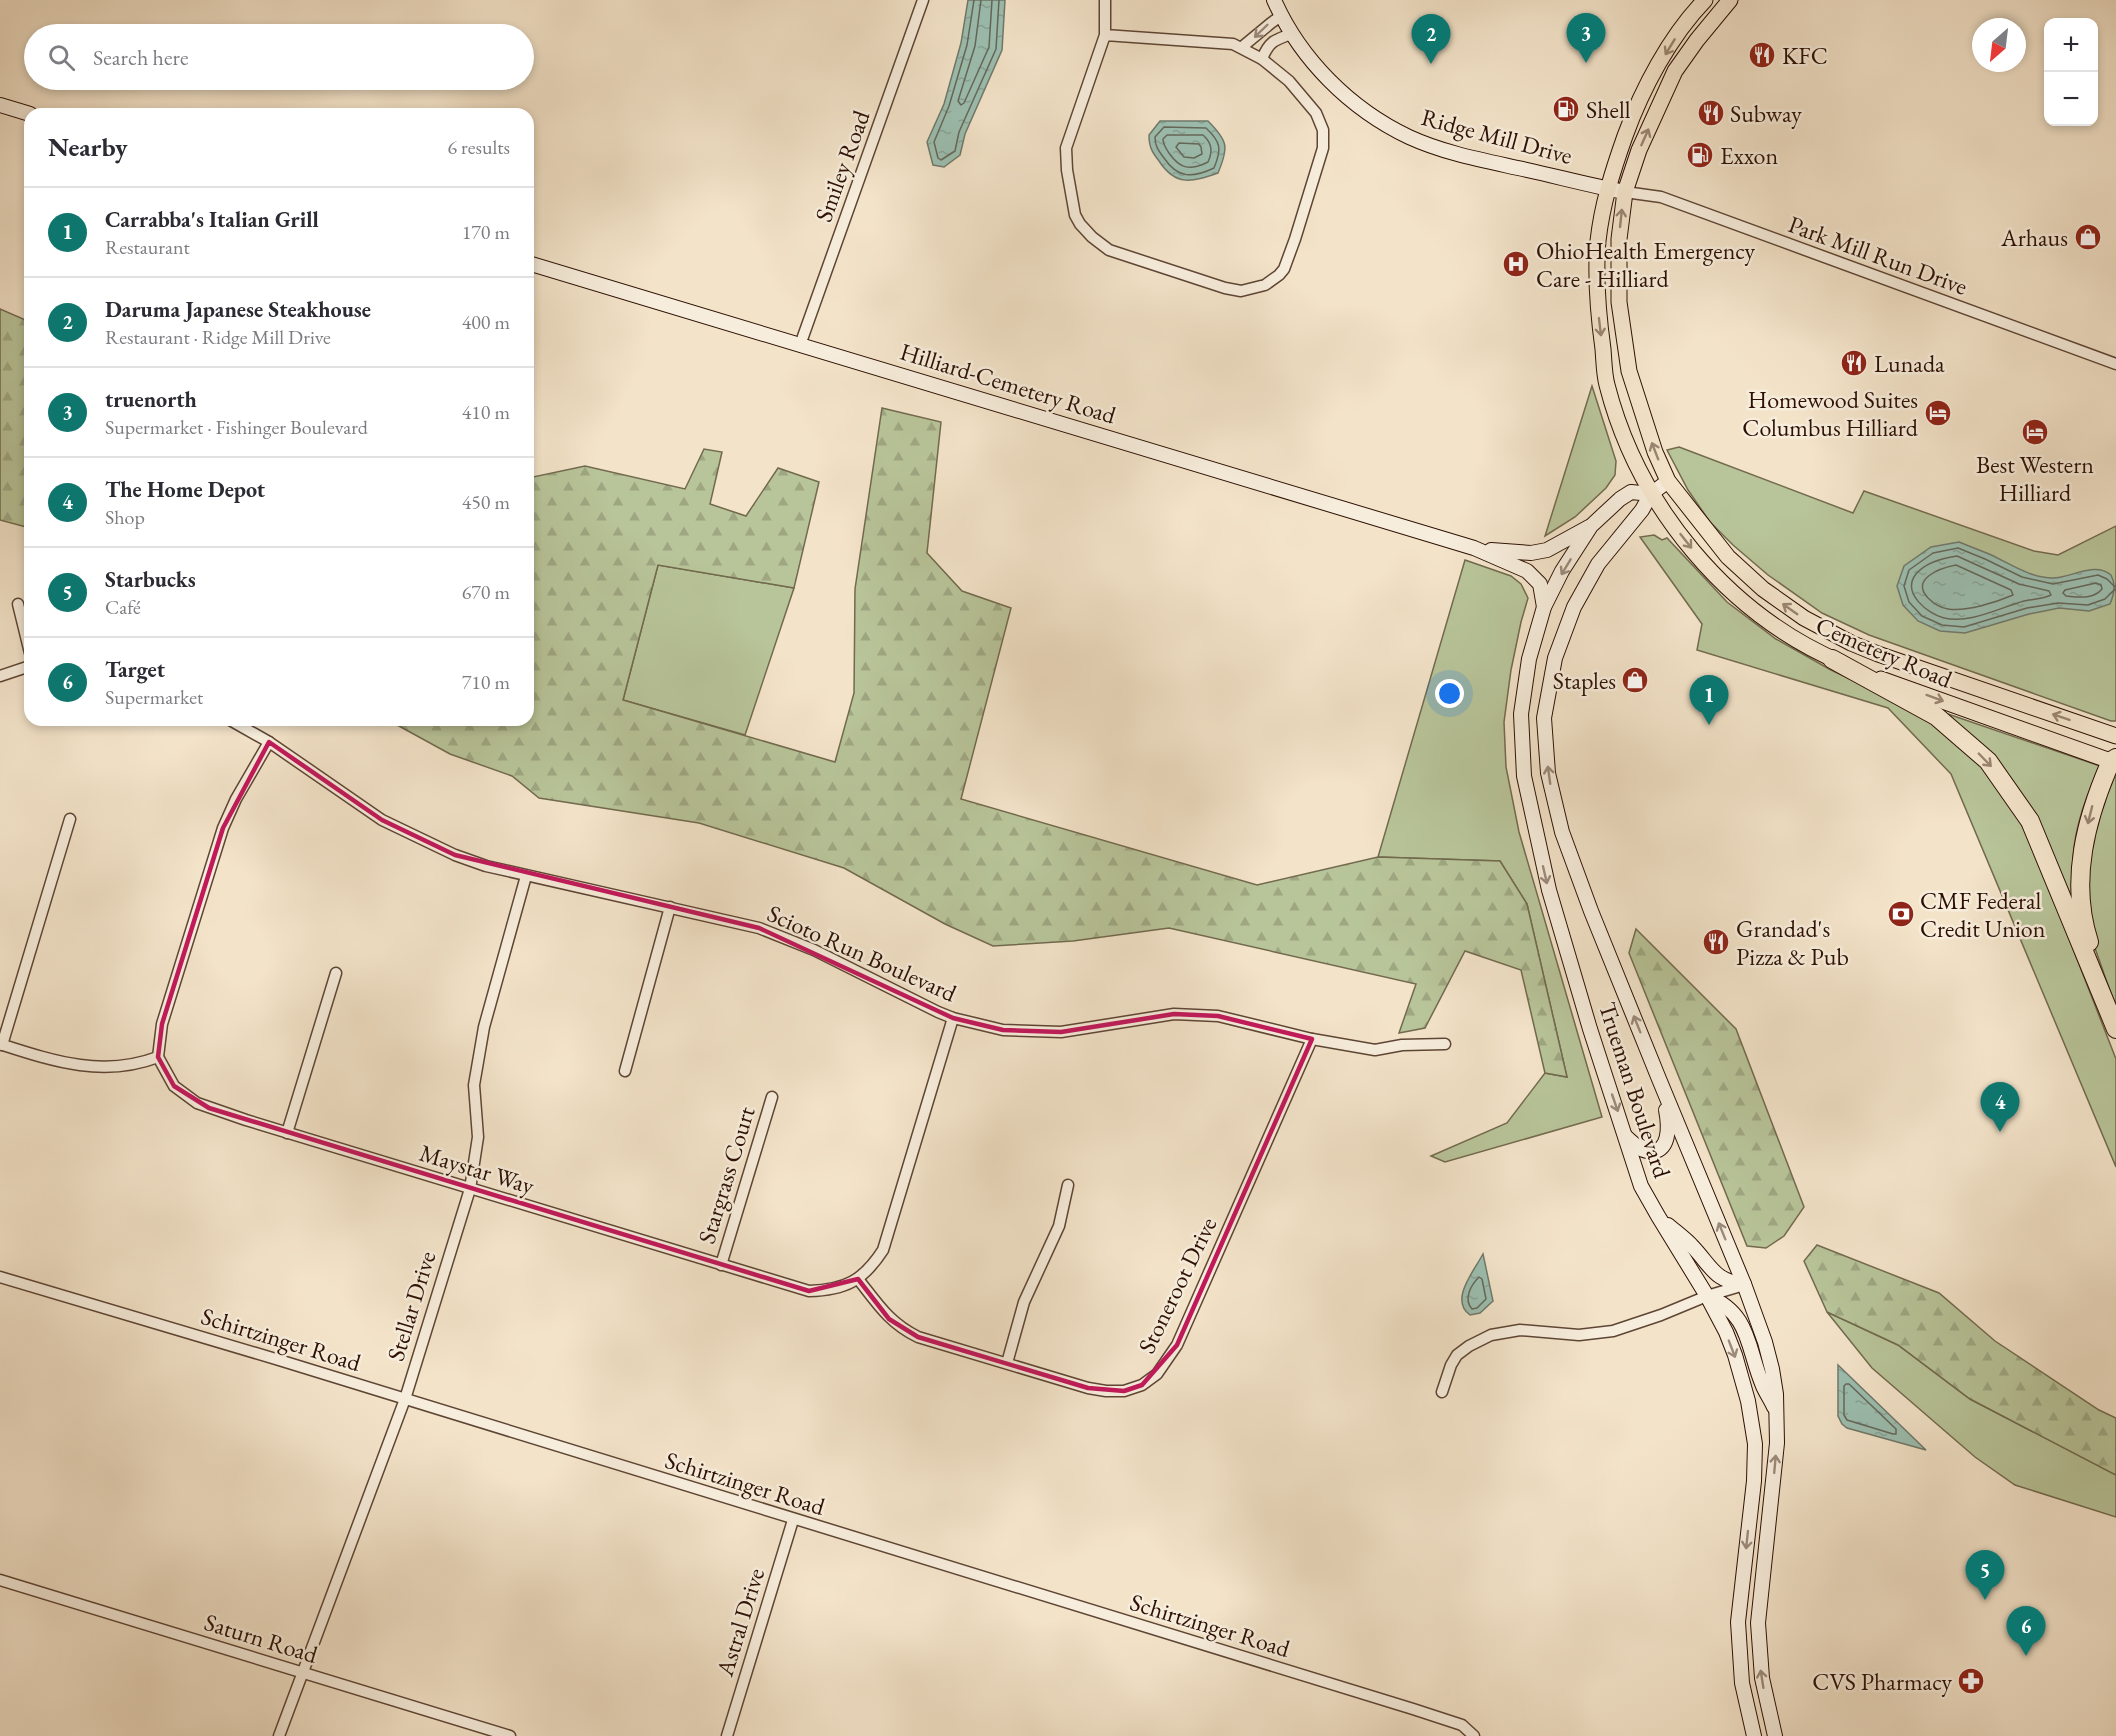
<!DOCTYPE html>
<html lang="en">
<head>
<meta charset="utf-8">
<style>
  :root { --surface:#fff; --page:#f7f7f7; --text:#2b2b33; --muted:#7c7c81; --line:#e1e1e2; --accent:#0f766e }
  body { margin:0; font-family:"EB Garamond",serif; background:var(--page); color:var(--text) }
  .controls { position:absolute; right:18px; top:18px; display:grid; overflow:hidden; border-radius:12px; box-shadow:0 3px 9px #0003 }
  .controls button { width:54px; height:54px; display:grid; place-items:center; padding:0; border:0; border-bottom:2px solid var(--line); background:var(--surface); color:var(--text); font:30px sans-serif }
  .compass { position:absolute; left:1972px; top:18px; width:54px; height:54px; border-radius:50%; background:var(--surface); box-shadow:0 3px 9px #0003; rotate:208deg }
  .you { position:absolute; left:1450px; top:694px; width:21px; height:21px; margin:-15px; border:4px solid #fff; border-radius:50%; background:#1a73e8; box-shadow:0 0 0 9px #1a73e833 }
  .badge { display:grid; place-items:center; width:39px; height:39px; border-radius:50%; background:var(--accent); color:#fff; font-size:20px; font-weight:700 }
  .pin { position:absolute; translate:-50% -50px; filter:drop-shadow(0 2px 3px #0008) }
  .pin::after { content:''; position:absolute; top:32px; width:21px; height:18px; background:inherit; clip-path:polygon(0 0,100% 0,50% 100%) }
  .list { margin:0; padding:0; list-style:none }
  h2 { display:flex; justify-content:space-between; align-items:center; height:78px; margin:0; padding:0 24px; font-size:26px }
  h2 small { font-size:20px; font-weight:400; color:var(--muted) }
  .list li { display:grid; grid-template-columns:39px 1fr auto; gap:18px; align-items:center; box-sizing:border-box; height:90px; padding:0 24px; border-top:2px solid var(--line) }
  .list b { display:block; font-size:22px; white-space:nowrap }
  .list p { margin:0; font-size:20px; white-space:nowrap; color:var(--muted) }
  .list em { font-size:20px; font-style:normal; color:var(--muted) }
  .icon { flex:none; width:33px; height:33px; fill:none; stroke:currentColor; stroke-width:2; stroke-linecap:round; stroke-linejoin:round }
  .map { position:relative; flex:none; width:2116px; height:1736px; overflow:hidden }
  .search { position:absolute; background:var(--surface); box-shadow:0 3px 9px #0003; left:24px; top:24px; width:510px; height:66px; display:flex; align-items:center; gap:15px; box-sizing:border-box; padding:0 21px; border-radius:33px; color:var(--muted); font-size:22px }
  .panel { position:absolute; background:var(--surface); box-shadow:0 3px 9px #0003; left:24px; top:108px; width:510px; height:618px; border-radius:18px }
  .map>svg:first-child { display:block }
</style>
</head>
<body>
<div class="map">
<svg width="2116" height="1736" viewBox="0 0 2116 1736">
  <defs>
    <pattern id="forest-firs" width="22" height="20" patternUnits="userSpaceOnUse" patternTransform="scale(1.5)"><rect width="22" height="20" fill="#b8c499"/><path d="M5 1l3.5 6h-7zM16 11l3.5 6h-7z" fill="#9ea782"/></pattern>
    <pattern id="water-ripples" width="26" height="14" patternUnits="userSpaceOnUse" patternTransform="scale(1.5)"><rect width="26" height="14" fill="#9cbfb1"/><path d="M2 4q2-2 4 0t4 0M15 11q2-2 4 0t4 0" fill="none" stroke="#87a397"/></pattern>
  </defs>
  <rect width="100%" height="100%" fill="#f3e3c9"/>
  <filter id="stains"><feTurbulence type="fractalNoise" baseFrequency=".00333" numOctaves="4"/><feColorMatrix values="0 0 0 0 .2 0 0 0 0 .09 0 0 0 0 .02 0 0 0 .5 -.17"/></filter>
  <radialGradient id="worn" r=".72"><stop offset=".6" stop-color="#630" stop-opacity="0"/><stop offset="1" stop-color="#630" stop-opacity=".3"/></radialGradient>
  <!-- grass -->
  <g fill="#b8c499" stroke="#726a4e" stroke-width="1.5">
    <polygon points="1592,386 1616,461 1615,475 1606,488 1575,517 1545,536"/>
    <polygon points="1679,447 1853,513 1864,491 2034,551 2058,555 2116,526 2116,721 2111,721 1869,635 1822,613 1768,575 1733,545 1710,522 1688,490 1667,450"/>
    <polygon points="1654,535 1662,540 1667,538 1727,602 1776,639 1831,670 1918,711 1990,774 2015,811 2036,854 2116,1059 2116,1167 1951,774 1888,708 1697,650 1702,624 1640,537"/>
    <polygon points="1465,560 1511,576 1521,584 1528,598 1521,622 1511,670 1504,722 1506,767 1519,832 1602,1117 1445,1162 1431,1156 1507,1123 1545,1073 1567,1077 1527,904 1500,861 1378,857"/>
    <polygon points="658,565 794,588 745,735 623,700"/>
    <path d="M1948,714L2100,766C2083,802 2070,840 2073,881C2073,895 2076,909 2077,923L2030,815L1947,717Z"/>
    <polygon points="2116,772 2116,1008 2089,931 2084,893 2092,825"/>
    <polygon points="1827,1312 1898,1345 1970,1399 2116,1475 2116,1517 2015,1485 1975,1457 1872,1368"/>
  </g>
  <!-- forest -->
  <g fill="url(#forest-firs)" stroke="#726a4e" stroke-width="1.5">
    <polygon points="0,309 30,322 30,528 0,520"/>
    <polygon points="882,408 941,422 927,553 962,591 1011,608 961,799 1257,885 1378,857 1500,861 1527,904 1567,1077 1545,1073 1521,970 1465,951 1425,1028 1399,1033 1416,984 1169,928 1073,941 993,946 945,924 844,868 699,823 539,798 512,776 450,754 388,720 528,720 528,478 585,466 685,489 704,449 722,452 710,504 746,516 778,468 819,482 794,588 658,565 623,700 835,762 854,693 855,589"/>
    <polygon points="1636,929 1736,1029 1804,1207 1784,1236 1766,1248 1747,1246 1629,953"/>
    <polygon points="1817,1245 1939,1293 1995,1341 2099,1410 2116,1418 2116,1475 1970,1399 1898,1345 1827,1312 1804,1261"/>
  </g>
  <!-- water -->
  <g fill="url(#water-ripples)" stroke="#70796b" stroke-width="1.5">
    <polygon points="968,0 1005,0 1002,50 965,134 960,155 944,167 933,165 927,142 944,104 961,43"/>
    <path d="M1160,121H1208C1228,141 1229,147 1218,173C1192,182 1176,187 1159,161C1152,152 1149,147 1149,135Z"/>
    <path d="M1959,542C1969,546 1979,550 1989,554C2009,563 2030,578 2053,578C2071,578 2095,561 2111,575C2116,584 2114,595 2110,604L2089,611L2059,608L2029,614L1965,633L1940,631L1918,621L1903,605L1897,586L1904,566L1931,547Z"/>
    <path d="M1483,1254L1493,1301L1480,1313L1470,1315C1449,1300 1474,1271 1483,1254Z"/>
    <polygon points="1838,1365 1926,1450 1847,1428 1842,1424 1838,1416"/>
  </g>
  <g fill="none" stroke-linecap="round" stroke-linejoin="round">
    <!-- shore -->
    <g stroke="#64685a" stroke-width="1.5">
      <polyline points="974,0 967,45 949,106 934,142 938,158 941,160 955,151 959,132 996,49 999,0"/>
      <polyline points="981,0 975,46 958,101 961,105 964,103 989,47 992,0"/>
      <path d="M1164,127L1206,128C1221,142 1222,149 1214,168C1193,178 1178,179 1164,158C1158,150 1155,146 1155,137Z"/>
      <path d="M1167,135H1203C1212,143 1213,151 1208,162C1190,171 1180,169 1169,153C1166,148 1163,145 1163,139Z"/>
      <polygon points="1179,143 1199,144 1201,147 1202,154 1194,158 1184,157 1176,147"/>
      <path d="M1957,556L2019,584L2049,591L2051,595C2043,599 2033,599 2024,601C1999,608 1970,624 1944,618C1928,614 1901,593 1916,574C1926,562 1943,558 1957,556Z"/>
      <path d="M1956,565L2011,590L2013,595C1997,602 1966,612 1948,609C1941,608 1933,603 1928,598C1910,579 1940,568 1956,565Z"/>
      <path d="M2096,583L2101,585L2102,589C2093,600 2078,597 2066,596L2063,593L2065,590Z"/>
      <polyline points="2116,585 2115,587 2107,579 2098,575 2053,584 2022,577 1985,559 1958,548 1933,553 1909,570 1904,586 1909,602 1922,616 1942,625 1964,627 2027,608 2058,603 2088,605 2105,599 2115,589 2116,591"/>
      <path d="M1479,1277L1482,1279L1486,1299L1477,1308L1472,1309C1463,1299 1471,1285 1479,1277Z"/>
      <polygon points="1846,1384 1849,1384 1896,1429 1896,1434 1893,1434 1847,1420 1844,1415 1844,1386"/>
    </g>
    <defs>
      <g id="minor">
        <polyline points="1105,0 1105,35 1066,148 1067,170 1075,215 1080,224 1092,237 1109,250 1225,288 1241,291 1265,285 1279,275 1284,269 1295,239 1323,148 1323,130 1316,113 1289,81 1262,59 1233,44 1105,35"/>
        <polyline points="1242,47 1271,23 1281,16"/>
        <path d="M1262,59C1269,41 1275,40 1291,34"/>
        <polyline points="1625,192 1661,197 2116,364"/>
        <polyline points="800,345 923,0"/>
        <polyline points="18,604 30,653"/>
        <polyline points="0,676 30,666"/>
        <polyline points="230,720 269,742 382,820 455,855 486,866 759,928 814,950 938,1012 953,1018 1003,1030 1061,1032 1174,1014 1218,1016 1312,1039 1375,1050 1402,1045 1445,1044"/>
        <path d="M269,742L236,799L223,828L162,1024L158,1057L174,1086L197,1103L246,1120L809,1291C845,1290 863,1281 883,1250L953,1018"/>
        <path d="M0,1044C53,1061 103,1078 158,1057"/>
        <polyline points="2,1045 70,819"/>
        <polyline points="625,1071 670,907"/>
        <polyline points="287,1133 336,973"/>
        <polyline points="721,1265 772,1097"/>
        <polyline points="0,1277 279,1360 1413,1709 1462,1725 1474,1736"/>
        <path d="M858,1279C877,1303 889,1323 918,1337L1088,1388L1106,1391H1124L1142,1385L1157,1374L1177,1345L1312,1039"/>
        <polyline points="1007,1363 1024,1302 1059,1226 1068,1185"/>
        <polyline points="1442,1392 1451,1365 1457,1355 1469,1346 1491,1335 1520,1330 1579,1335 1613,1331 1661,1315 1707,1296 1744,1285"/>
        <polyline points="0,1580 510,1736"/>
        <polyline points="279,1736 405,1399 470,1189 478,1137 474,1085 484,1027 526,876"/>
        <polyline points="727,1736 793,1520"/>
      </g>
      <g id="secondary">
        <path d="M1274,0C1300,59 1350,109 1409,137C1446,154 1487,161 1527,170C1559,177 1592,186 1625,192"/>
        <polyline points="0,105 30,114"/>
        <polyline points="528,263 1474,548 1527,571 1540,584 1544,607"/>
        <polyline points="1668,481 1651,494 1642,510 1598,564 1574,607 1555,658 1544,718 1548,773 1562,832 1591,911 1659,1079 1744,1284 1765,1342 1772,1369 1776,1394 1777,1443 1758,1623 1762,1678 1775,1736"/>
        <polyline points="1651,494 1631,492 1620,499 1591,526 1562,571 1544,607 1529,659 1521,714 1524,776 1549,890 1590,1029 1641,1186 1658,1216 1707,1296 1726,1332 1735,1355 1748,1401 1755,1444 1754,1481 1738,1622 1742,1683 1754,1736"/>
        <polyline points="1491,550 1531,553 1547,550 1589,527"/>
        <path d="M1626,1137C1632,1142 1639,1150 1647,1151C1671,1155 1669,1125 1666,1110"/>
        <path d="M1668,1225C1676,1232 1686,1239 1693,1247C1711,1266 1715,1282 1744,1284"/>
        <path d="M1707,1296C1751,1313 1747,1349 1763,1386C1766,1393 1771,1400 1774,1407"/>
      </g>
      <g id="primary">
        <path d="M1705,0C1670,36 1642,89 1625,136C1613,170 1602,204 1598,241C1595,277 1598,313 1603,349C1604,361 1604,374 1607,385C1638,506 1727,614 1842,663"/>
        <polyline points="1730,0 1697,40 1675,71 1639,150 1625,192 1619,239 1619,302 1629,371 1655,452 1668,481 1728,557 1763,589 1804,618 1851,643 1878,654 2116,736"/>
        <polyline points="1881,679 2116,763"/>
      </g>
      <g id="motorway">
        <polyline points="1832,659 1936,716 1988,761 2030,821 2116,1029"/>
        <path d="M2089,942C2069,881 2086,818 2111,761L2116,758"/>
      </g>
    </defs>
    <!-- minor casing -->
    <use href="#minor" stroke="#5e4534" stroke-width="13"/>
    <!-- secondary casing -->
    <use href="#secondary" stroke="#2d1003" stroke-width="16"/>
    <!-- primary casing -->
    <use href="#primary" stroke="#2d1003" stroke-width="17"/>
    <!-- motorway casing -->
    <use href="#motorway" stroke="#2d1003" stroke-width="20"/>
    <!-- minor -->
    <use href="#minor" stroke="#f7eddc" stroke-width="10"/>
    <!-- secondary -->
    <use href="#secondary" stroke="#f7eddc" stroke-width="14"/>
    <!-- primary -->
    <use href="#primary" stroke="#f3e3c9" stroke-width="15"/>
    <!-- motorway -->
    <use href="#motorway" stroke="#f3e3c9" stroke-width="18"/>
  </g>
  <!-- one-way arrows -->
  <defs><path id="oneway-shaft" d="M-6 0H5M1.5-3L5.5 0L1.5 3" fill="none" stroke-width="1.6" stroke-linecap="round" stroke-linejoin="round" transform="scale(1.5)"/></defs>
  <g stroke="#9c8a7a">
    <use href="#oneway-shaft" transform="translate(1261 31) rotate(136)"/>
    <use href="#oneway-shaft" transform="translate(1566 567) rotate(121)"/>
    <use href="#oneway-shaft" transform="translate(1549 775) rotate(-98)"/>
    <use href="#oneway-shaft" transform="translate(1545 875) rotate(77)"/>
    <use href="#oneway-shaft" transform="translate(1637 1024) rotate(-112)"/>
    <use href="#oneway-shaft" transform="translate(1615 1103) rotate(71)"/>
    <use href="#oneway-shaft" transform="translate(1722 1231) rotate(-112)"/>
    <use href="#oneway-shaft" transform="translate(1732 1349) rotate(69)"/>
    <use href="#oneway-shaft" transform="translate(1775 1464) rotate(-85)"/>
    <use href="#oneway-shaft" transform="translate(1747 1540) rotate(96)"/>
    <use href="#oneway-shaft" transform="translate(1762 1679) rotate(-99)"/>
  </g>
  <g stroke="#9a8470">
    <use href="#oneway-shaft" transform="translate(1670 47) rotate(121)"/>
    <use href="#oneway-shaft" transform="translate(1645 137) rotate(-66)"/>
    <use href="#oneway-shaft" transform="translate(1621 218) rotate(-84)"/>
    <use href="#oneway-shaft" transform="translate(1600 327) rotate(83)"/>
    <use href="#oneway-shaft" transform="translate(1655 451) rotate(-111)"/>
    <use href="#oneway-shaft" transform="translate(1686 541) rotate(52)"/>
    <use href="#oneway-shaft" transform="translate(1790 609) rotate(-145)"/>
    <use href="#oneway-shaft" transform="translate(1935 698) rotate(20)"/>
    <use href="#oneway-shaft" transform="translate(2061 717) rotate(-161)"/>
    <use href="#oneway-shaft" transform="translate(1985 760) rotate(46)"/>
    <use href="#oneway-shaft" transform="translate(2090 815) rotate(104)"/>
  </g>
  <!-- marked area -->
  <path fill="none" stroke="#c2185b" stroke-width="4.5" stroke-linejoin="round" d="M269,742L382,820L455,855L759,928L953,1018L1003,1030L1061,1032L1174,1014L1218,1016L1312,1039L1177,1345L1142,1385L1124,1391L1088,1388L918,1337L889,1319L858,1279L809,1291L209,1108L174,1086L158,1057L162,1024L223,828Z"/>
  <!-- icons -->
  <defs>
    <symbol id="restaurant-disc" viewBox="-11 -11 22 22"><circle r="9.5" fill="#8f2418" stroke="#f7eddc"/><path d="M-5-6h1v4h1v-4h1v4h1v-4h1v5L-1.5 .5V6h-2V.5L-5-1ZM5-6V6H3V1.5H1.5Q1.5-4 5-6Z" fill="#fff"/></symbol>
    <symbol id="fuel-disc" viewBox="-11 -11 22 22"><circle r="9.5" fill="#8f2418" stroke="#f7eddc"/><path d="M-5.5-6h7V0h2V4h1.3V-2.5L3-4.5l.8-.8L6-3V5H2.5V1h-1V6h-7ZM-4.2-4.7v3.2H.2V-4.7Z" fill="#fff"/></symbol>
    <symbol id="shop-disc" viewBox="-11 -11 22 22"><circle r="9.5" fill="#8f2418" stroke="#f7eddc"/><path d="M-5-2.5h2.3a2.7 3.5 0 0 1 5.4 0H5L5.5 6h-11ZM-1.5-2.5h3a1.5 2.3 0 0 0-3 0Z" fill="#fff"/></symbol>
    <symbol id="hospital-disc" viewBox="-11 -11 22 22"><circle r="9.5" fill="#8f2418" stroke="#f7eddc"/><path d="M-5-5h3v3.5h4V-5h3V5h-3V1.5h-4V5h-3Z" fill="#fff"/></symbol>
    <symbol id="hotel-disc" viewBox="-11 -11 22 22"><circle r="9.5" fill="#8f2418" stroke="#f7eddc"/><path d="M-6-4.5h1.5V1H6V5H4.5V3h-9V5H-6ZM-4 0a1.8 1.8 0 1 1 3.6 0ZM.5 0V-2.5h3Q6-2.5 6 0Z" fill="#fff"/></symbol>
    <symbol id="bank-disc" viewBox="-11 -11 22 22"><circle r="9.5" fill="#8f2418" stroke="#f7eddc"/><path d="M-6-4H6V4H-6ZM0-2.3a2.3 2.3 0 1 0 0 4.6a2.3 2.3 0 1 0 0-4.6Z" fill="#fff"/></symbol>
    <symbol id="pharmacy-disc" viewBox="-11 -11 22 22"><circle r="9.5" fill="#8f2418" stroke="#f7eddc"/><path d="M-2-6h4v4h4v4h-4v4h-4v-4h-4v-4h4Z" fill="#fff"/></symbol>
  </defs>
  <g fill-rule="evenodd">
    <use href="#restaurant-disc" x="1747" y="40" width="30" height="30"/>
    <use href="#fuel-disc" x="1551" y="94" width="30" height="30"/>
    <use href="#restaurant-disc" x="1696" y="98" width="30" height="30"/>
    <use href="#fuel-disc" x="1685" y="140" width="30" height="30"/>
    <use href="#shop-disc" x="2073" y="222" width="30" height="30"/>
    <use href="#hospital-disc" x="1501" y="249" width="30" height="30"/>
    <use href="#restaurant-disc" x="1839" y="348" width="30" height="30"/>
    <use href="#hotel-disc" x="1923" y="398" width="30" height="30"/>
    <use href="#hotel-disc" x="2020" y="417" width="30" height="30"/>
    <use href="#shop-disc" x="1620" y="665" width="30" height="30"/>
    <use href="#bank-disc" x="1886" y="899" width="30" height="30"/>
    <use href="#restaurant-disc" x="1701" y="927" width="30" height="30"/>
    <use href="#pharmacy-disc" x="1956" y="1666" width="30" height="30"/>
  </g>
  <g text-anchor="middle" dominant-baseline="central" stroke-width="5" stroke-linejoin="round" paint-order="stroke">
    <!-- poi labels -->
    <g font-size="24" fill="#2d1003" stroke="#f7eddc" text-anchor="start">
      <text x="1782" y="55">KFC</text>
      <text x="1586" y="109">Shell</text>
      <text x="1730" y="113">Subway</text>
      <text x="1720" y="155">Exxon</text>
      <text x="2068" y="237" text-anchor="end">Arhaus</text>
      <text x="1536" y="250">OhioHealth Emergency<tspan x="1536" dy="28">Care - Hilliard</tspan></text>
      <text x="1874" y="363">Lunada</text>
      <text x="1918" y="399" text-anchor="end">Homewood Suites<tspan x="1918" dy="28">Columbus Hilliard</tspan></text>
      <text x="2035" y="464" text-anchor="middle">Best Western<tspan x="2035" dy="28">Hilliard</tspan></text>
      <text x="1616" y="680" text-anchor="end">Staples</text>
      <text x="1920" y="900">CMF Federal<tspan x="1920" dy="28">Credit Union</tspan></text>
      <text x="1736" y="928">Grandad's<tspan x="1736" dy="28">Pizza &amp; Pub</tspan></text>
      <text x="1952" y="1681" text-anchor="end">CVS Pharmacy</text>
    </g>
    <!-- street labels -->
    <g font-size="24" fill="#2d1003" stroke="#f7eddc">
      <text transform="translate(1497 136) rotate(15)">Ridge Mill Drive</text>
      <text transform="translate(842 166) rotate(-70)">Smiley Road</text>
      <text transform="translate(1878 255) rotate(20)">Park Mill Run Drive</text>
      <text transform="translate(1008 383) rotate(17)">Hilliard-Cemetery Road</text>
      <text transform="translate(1884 652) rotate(23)">Cemetery Road</text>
      <text transform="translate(862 953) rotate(24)">Scioto Run Boulevard</text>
      <text transform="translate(1635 1090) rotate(72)">Trueman Boulevard</text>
      <text transform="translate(477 1169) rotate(17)">Maystar Way</text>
      <text transform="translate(726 1175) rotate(-73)">Stargrass Court</text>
      <text transform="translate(1177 1285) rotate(-64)">Stoneroot Drive</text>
      <text transform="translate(411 1306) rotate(-73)">Stellar Drive</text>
      <text transform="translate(281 1339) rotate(17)">Schirtzinger Road</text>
      <text transform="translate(745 1483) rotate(17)">Schirtzinger Road</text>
      <text transform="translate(740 1622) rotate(-73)">Astral Drive</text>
      <text transform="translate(1210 1625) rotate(17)">Schirtzinger Road</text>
      <text transform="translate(261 1638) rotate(17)">Saturn Road</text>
    </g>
  </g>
  <rect width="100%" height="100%" filter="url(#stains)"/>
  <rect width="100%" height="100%" fill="url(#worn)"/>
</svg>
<div class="controls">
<button>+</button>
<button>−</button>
</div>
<svg class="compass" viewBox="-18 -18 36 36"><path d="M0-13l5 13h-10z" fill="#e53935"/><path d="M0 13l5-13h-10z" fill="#7c7c81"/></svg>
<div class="you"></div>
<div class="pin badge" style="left:1709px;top:725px">1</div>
<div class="pin badge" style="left:1431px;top:64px">2</div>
<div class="pin badge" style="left:1586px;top:63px">3</div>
<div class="pin badge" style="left:2000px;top:1132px">4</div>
<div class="pin badge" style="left:1985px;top:1600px">5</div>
<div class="pin badge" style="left:2026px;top:1656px">6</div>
<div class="search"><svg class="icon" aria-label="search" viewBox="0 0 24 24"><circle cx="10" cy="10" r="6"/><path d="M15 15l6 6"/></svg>Search here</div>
<section class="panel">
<h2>Nearby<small>6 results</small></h2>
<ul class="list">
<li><span class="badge">1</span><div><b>Carrabba's Italian Grill</b><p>Restaurant</p></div><em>170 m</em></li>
<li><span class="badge">2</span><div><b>Daruma Japanese Steakhouse</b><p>Restaurant · Ridge Mill Drive</p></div><em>400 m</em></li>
<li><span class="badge">3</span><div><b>truenorth</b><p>Supermarket · Fishinger Boulevard</p></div><em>410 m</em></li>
<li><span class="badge">4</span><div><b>The Home Depot</b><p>Shop</p></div><em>450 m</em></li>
<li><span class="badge">5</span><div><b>Starbucks</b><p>Café</p></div><em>670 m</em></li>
<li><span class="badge">6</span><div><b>Target</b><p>Supermarket</p></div><em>710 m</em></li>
</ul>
</section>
</div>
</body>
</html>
